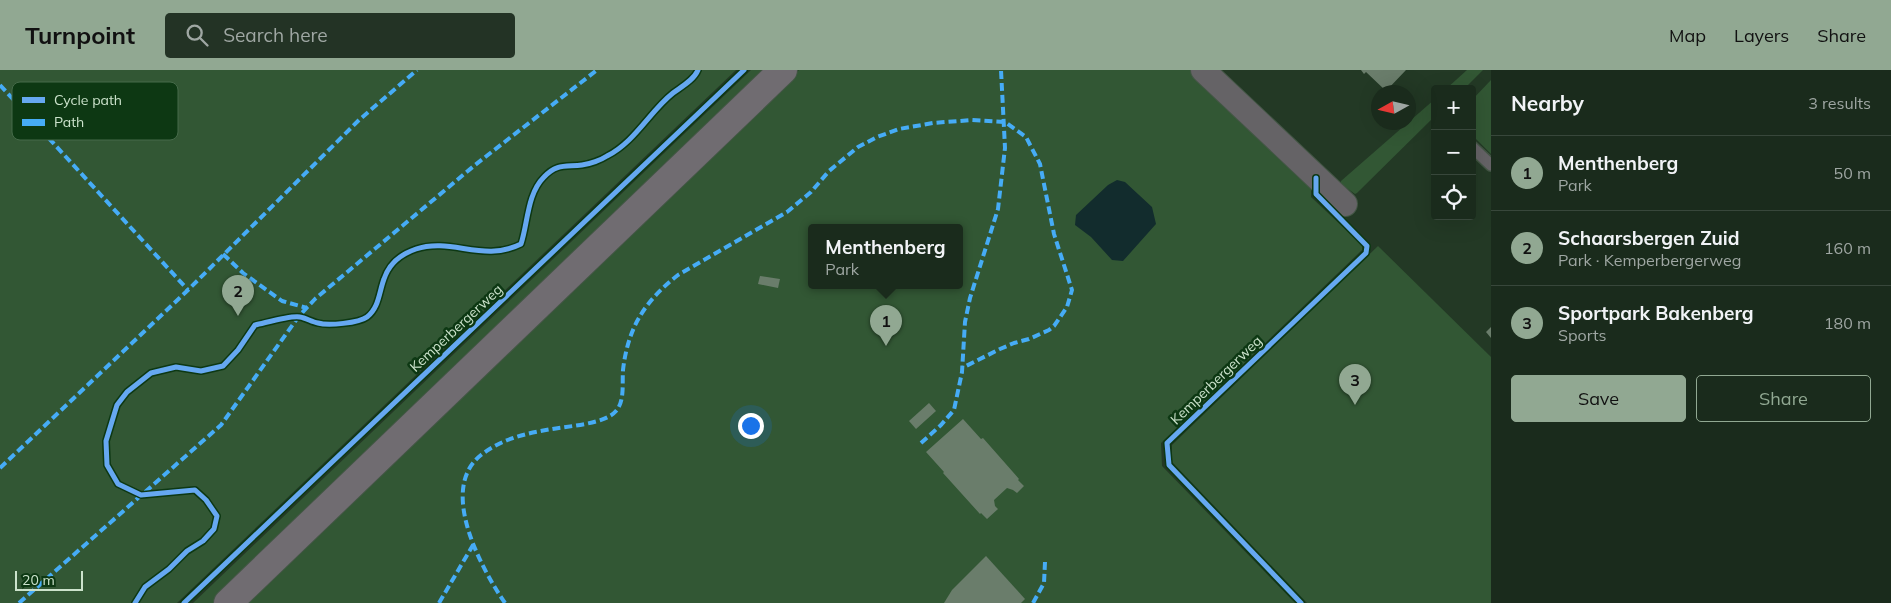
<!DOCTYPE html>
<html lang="en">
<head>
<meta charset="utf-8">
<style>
  :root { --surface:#1a2b1c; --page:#233325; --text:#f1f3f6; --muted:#9fa7a3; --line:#38473b; --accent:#91a892 }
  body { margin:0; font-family:Mulish,sans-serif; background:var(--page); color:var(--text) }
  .controls { position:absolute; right:15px; top:15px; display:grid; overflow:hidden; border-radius:5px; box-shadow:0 5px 20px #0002 }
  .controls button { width:45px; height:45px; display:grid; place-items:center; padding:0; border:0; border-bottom:1px solid var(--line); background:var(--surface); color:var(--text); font:25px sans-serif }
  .compass { position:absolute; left:1371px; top:15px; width:45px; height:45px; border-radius:50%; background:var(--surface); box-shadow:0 5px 20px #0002; rotate:262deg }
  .scale { position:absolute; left:15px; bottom:12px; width:68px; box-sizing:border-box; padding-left:5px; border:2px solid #cce3cc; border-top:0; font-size:14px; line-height:18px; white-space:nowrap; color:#cce3cc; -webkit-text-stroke:4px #0d3813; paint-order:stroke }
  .you { position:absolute; left:750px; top:355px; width:18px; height:18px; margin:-12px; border:4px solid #fff; border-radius:50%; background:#1a73e8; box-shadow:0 0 0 8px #1a73e833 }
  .badge { display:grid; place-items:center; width:32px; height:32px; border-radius:50%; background:var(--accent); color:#111; font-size:16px; font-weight:700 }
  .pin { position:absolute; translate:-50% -41px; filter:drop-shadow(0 1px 2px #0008) }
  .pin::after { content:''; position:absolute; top:26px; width:18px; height:15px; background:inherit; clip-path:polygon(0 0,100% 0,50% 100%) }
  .popup { position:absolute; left:808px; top:154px; width:155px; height:65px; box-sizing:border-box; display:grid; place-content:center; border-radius:5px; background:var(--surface); filter:drop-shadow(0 1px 4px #0005); font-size:16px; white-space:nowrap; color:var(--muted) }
  .popup b { font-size:19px; color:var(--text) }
  .popup::after { content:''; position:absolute; left:50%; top:100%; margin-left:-10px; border:10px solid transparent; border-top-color:var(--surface) }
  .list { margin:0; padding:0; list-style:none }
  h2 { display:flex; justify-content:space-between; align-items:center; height:65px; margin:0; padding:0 20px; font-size:21px }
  h2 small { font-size:16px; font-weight:400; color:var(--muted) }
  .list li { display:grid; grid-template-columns:32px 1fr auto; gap:15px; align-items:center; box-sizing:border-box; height:75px; padding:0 20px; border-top:1px solid var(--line) }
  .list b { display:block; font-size:19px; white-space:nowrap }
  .list p { margin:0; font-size:16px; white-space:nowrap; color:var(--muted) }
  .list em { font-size:16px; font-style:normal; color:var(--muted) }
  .actions { display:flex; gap:10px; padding:15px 20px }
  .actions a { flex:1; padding:11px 0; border:1px solid var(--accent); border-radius:5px; text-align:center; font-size:18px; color:var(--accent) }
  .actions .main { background:var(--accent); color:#111 }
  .icon { flex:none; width:28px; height:28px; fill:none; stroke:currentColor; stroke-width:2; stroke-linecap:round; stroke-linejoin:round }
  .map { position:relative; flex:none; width:1491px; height:533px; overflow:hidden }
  header { display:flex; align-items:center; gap:30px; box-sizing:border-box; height:70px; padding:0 25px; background:var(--accent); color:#111 }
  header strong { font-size:24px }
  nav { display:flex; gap:28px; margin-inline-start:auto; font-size:18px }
  .search { width:350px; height:45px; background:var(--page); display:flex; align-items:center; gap:12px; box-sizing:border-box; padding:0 18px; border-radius:5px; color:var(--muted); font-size:19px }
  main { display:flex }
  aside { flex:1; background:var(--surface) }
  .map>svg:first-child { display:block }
</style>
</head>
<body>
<header>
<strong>Turnpoint</strong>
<div class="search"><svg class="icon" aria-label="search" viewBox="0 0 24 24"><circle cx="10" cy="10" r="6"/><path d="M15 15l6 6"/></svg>Search here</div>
<nav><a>Map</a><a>Layers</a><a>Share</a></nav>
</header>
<main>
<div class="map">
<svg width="1491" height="533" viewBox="0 0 1491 533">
  <rect width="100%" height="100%" fill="#233925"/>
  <!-- green -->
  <g fill="#325734" fill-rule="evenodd">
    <polygon points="0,0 736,0 177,533 0,533"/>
    <polygon points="751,0 768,0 214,533 193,533"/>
    <path d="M799,0H1192L1311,113V127L1362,175V180L1161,373L1162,396L1295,533H244ZM812,157H960V215H812Z"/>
    <polygon points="1467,0 1483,0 1464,19 1446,19"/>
    <polygon points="1491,10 1491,84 1472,65 1472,30"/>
    <polygon points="1435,29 1435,46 1357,123 1355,124 1341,114 1341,111"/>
    <polygon points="1378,176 1491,287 1491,533 1307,533 1172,392 1172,375"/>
  </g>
  <!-- water -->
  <polygon fill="#122c2d" points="1117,110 1125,112 1152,137 1156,154 1123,191 1112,190 1091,167 1075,155 1076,145 1108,115"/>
  <!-- building -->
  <g fill="#6a7d6b">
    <polygon points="1361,0 1406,0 1386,21 1366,2 1364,4"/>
    <polygon points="760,206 780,209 778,218 758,214"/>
    <polygon points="1491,257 1491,268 1486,262"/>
    <polygon points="929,333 936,341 916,359 909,351"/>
    <polygon points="963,349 981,369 983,368 1019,409 1018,410 1024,416 1017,423 1013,420 1007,418 994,430 995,436 998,439 987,449 981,443 980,444 943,403 944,402 926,382"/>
    <polygon points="986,486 1025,529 1021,533 944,533 952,520"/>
  </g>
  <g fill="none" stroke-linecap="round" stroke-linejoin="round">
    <defs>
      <polyline id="service" points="1472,77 1491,95"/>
      <polyline id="minor" points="1203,0 1345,134"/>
      <polyline id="secondary" points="228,533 783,0"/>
    </defs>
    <!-- service casing -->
    <use href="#service" stroke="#435645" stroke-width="14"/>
    <!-- minor casing -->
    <use href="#minor" stroke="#435645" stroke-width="26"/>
    <!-- secondary casing -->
    <use href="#secondary" stroke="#435645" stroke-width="30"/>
    <!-- service -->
    <use href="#service" stroke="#656366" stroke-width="11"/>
    <!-- minor -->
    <use href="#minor" stroke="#656366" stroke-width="24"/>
    <!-- secondary -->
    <use href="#secondary" stroke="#706c71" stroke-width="28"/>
    <!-- quiet -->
    <g stroke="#46acf6" stroke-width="4" stroke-dasharray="8 4" stroke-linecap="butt">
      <polyline points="0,15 188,220"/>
      <polyline points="223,184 243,203 282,231 307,238"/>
      <polyline points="921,373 941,355 954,340 962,302 965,252 970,228 998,139 1005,78 1001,0"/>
      <polyline points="0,398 188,220 359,50 417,0"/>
      <polyline points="19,533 221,355 299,246 315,229 475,95 597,0"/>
      <polyline points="439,533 473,475"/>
      <path d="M505,533C481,498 438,419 481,385C501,369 527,363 552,359C569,356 605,354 616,341C625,331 622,313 623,300C628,257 645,231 678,205L787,142L811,122L829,101L858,77L877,67L899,59L933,53L972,50L1005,52L1026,67L1040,94L1054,164L1072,220L1067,237L1054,256L1049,260L1029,269L1014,273L1000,279L962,298"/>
      <polyline points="1033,533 1044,513 1045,492"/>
    </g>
    <defs>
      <g id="cycleway">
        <path d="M135,533L145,517L169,499L187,481L203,471L214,459L217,446L206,430L195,420L141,425L118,414L107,395L106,371L117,335L127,322L151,303L176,297L201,301L223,296L238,280L255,255C265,253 291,245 300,247C306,248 312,252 318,253C328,256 359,253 367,247C379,238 379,222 384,209C389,194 401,184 416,179C452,167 483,193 521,174C528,153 527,124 544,107C557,93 566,97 582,95C590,94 601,90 607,86C635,72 650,41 673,23C681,17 694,10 698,0"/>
        <polyline points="184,533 744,0"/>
        <polyline points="1301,533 1169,395 1167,373 1366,183 1367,176 1316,124 1316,108"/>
      </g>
    </defs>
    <!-- cycleway casing -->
    <use href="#cycleway" stroke="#0d3813" stroke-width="8"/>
    <!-- cycleway -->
    <use href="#cycleway" stroke="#66a8f1" stroke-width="5"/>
  </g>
  <g text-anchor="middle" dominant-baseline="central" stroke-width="5" stroke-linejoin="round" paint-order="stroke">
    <!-- street labels -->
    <g font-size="14" fill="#cce3cc" stroke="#0d3813">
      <text transform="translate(456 258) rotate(-43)">Kemperbergerweg</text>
      <text transform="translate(1216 310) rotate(-44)">Kemperbergerweg</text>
    </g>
  </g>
  <!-- legend -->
  <rect x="12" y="12" width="166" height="58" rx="8" fill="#0d3813" stroke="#466b4a" stroke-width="1"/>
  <rect x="22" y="27" width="23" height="6" fill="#66a8f1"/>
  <rect x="22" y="49" width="23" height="7" fill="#46acf6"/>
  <g font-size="14" fill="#cce3cc">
    <text x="54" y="35">Cycle path</text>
    <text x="54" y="57">Path</text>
  </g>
</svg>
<div class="controls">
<button>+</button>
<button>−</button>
<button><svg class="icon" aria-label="locate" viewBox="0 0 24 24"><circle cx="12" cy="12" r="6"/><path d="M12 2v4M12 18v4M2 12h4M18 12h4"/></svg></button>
</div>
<svg class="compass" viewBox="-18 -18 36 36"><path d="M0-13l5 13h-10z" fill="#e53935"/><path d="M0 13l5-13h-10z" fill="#9fa7a3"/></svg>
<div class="scale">20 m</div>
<div class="you"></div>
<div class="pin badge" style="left:886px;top:276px">1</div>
<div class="popup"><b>Menthenberg</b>Park</div>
<div class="pin badge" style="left:238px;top:246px">2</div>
<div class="pin badge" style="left:1355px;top:335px">3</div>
</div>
<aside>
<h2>Nearby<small>3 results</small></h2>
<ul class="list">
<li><span class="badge">1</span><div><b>Menthenberg</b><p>Park</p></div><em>50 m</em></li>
<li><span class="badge">2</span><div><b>Schaarsbergen Zuid</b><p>Park · Kemperbergerweg</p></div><em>160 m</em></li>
<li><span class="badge">3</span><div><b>Sportpark Bakenberg</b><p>Sports</p></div><em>180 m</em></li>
</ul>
<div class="actions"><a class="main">Save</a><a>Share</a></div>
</aside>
</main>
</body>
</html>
